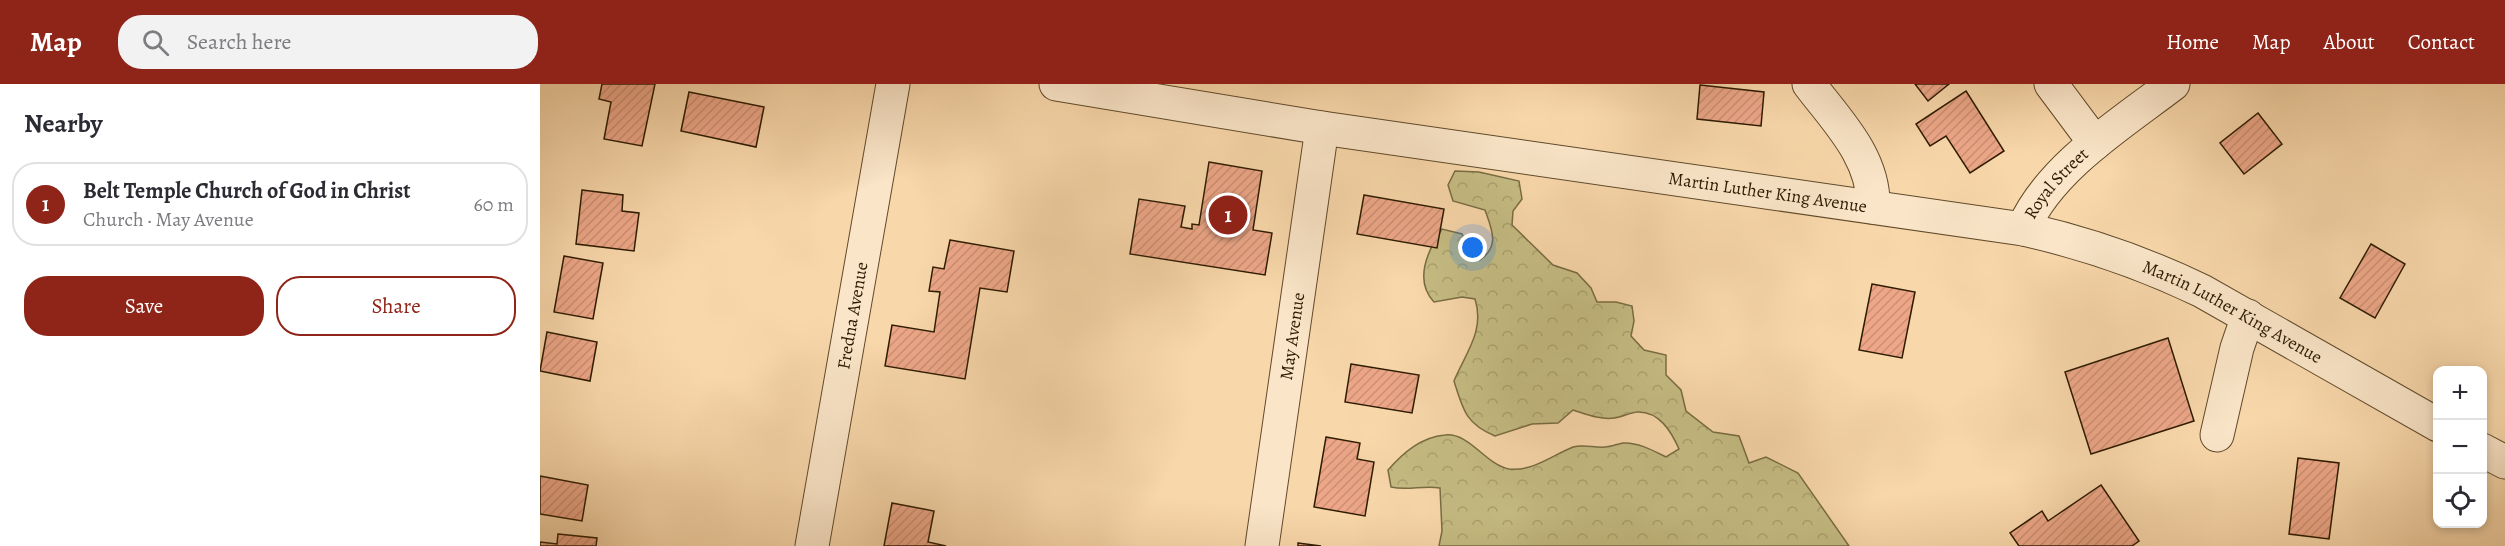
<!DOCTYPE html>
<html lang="en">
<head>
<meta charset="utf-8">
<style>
  :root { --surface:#fff; --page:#f2f2f3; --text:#2b2b33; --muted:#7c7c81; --line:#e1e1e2; --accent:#8f2418 }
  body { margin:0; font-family:Alegreya,serif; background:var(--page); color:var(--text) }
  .controls { position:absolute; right:18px; bottom:18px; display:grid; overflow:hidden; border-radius:12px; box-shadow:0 3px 9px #0003 }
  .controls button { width:54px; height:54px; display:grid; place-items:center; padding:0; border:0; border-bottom:2px solid var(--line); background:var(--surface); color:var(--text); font:30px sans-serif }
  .you { position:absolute; left:933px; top:164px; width:21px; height:21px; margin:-15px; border:4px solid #fff; border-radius:50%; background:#1a73e8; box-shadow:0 0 0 9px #1a73e833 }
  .badge { display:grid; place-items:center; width:39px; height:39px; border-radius:50%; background:var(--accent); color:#fff; font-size:20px; font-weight:700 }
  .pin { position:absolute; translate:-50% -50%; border:3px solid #fff; box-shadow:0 2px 6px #0006 }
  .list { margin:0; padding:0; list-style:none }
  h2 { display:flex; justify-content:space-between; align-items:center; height:78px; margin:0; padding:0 24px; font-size:26px }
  h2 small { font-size:20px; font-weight:400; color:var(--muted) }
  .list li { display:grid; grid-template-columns:39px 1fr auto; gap:18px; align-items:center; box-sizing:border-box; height:84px; margin:0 12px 12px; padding:0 12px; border:2px solid var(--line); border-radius:24px }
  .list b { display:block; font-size:22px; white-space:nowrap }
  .list p { margin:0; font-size:20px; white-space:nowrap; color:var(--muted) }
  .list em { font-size:20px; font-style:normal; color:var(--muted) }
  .actions { display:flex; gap:12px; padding:18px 24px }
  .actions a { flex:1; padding:14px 0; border:2px solid var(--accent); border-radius:24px; text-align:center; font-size:21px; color:var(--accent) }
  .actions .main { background:var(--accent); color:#fff }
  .icon { flex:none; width:33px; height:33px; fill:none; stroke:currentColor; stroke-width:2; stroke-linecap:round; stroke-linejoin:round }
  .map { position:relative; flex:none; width:1965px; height:462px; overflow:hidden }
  header { display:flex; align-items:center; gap:36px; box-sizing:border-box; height:84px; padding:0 30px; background:var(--accent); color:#fff }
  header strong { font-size:28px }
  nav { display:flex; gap:33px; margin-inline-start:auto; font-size:21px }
  .search { width:420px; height:54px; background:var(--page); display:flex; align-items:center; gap:15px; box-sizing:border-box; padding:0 21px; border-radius:24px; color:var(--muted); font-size:22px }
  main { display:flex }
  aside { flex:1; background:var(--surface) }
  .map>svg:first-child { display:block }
</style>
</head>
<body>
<header>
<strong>Map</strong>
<div class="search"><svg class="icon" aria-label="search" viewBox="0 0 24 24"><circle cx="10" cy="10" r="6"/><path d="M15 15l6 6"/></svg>Search here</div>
<nav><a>Home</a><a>Map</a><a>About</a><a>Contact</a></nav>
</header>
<main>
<aside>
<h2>Nearby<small></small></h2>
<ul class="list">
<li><span class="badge">1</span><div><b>Belt Temple Church of God in Christ</b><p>Church · May Avenue</p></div><em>60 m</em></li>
</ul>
<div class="actions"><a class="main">Save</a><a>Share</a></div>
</aside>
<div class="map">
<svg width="1965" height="462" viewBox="0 0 1965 462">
  <defs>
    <pattern id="forest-crowns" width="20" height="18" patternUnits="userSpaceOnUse" patternTransform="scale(1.5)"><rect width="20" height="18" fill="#c5bc83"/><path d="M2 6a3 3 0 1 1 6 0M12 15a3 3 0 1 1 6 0" fill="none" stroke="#aaa16f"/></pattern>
    <pattern id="building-hatch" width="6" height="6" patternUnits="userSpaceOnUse" patternTransform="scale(1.5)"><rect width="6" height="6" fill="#eda788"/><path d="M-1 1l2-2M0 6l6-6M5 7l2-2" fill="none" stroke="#cc8f74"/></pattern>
  </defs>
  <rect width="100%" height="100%" fill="#f8d7aa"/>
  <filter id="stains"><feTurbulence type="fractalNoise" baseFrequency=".00333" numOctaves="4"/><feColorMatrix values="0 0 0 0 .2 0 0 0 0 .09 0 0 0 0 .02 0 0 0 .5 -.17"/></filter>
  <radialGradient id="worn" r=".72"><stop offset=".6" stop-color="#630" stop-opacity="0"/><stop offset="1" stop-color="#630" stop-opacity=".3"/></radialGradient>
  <!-- forest -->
  <path fill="url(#forest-crowns)" stroke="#796c42" stroke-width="1.5" d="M915,87L939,88L979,97L982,115L973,127L972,141L1013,181L1037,189L1051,204L1057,218H1076L1092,222L1094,237L1091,252L1104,266L1126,271V291L1141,306L1146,327L1173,348L1199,352L1209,379L1226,373L1258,389L1309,462H899L902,447L900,404C883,401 868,407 851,403L848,386C863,369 881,353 905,351C929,348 946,381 969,385C992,388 1013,371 1033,363C1043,360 1055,364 1065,363C1071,363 1077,360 1083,359C1098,358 1114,367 1126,373L1139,365C1131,347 1119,327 1097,328C1089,329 1082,333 1074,334C1060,336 1046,330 1033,326L1018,339L992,340L955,352C926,340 923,326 914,297C926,268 945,247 935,215L922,213L894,218C873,196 888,166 902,145L922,150L930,167L940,176C960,162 952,146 945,126L913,117L908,101Z"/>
  <!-- building -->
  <g fill="url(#building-hatch)" stroke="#2d1b00" stroke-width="1.5">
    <polygon points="62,0 115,0 102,62 64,55 71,18 59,15"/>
    <polygon points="1375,0 1409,0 1388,17"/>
    <polygon points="1160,1 1224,8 1221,42 1157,35"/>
    <polygon points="1426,7 1464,67 1430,89 1406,52 1390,62 1376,40"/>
    <polygon points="149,8 224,23 216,63 141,47"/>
    <polygon points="1718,29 1742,60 1704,90 1680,59"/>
    <polygon points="669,78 722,87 713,146 732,149 725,191 590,170 599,115 645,122 641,143 652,145 652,140 659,141"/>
    <polygon points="42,106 83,111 82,127 99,129 94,167 36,160"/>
    <polygon points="824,111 904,125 897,164 817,150"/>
    <polygon points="410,156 474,167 467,208 440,204 425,295 345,282 352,241 394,248 400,208 389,207 393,183 404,185"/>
    <polygon points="1831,160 1865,180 1835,234 1800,214"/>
    <polygon points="24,172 63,179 53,235 14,228"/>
    <polygon points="1332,200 1375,208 1362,274 1319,266"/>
    <polygon points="7,248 57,258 50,297 0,287"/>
    <polygon points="1628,254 1654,337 1551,370 1525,288"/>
    <polygon points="811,280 879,291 872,329 805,318"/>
    <polygon points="786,353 820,359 817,375 834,378 825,432 774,423"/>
    <polygon points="1758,374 1799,379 1789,455 1749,450"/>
    <polygon points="0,392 48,401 42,437 0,430"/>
    <polygon points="1561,401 1599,457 1592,462 1479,462 1470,449 1502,427 1508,437"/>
    <polygon points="352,419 394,427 388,458 406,462 344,462"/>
    <polygon points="18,450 57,454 56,462 0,462 0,458 17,460"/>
    <polygon points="758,459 781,462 758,462"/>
  </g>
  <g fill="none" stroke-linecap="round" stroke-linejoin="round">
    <defs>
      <g id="minor">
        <path id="s1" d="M516,0L782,44L1483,145C1546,159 1604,179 1662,207L1898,341"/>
        <path d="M1269,0C1297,37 1335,74 1333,123"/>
        <polyline points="1511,0 1555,59"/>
        <path id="s2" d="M1483,145C1509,84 1582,39 1633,0"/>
        <polyline points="1677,351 1697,264 1708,232"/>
        <polyline points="1942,366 1965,378"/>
        <path id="s3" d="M272,462L353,0"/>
        <path id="s4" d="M722,462L782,44"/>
      </g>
    </defs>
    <!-- minor casing -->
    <use href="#minor" stroke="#604a2a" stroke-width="35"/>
    <!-- minor -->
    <use href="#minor" stroke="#fae5c8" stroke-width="33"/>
  </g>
  <g text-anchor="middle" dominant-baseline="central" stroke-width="6" stroke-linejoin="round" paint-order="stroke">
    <!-- street labels -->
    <g font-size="18" fill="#2d1b00" stroke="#fae5c8">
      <text stroke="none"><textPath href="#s2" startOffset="57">Royal Street</textPath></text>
      <text stroke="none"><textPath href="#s1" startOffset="720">Martin Luther King Avenue</textPath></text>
      <text stroke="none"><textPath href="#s1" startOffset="1204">Martin Luther King Avenue</textPath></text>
      <text stroke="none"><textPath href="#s3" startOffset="234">Fredna Avenue</textPath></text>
      <text stroke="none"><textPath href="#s4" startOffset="212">May Avenue</textPath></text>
    </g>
  </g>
  <rect width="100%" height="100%" filter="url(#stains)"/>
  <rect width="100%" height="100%" fill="url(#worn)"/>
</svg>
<div class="controls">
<button>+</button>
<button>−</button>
<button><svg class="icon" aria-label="locate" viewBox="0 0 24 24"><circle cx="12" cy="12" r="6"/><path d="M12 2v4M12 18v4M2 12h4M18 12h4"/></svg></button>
</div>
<div class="you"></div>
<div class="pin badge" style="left:688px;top:131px">1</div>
</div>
</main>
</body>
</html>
